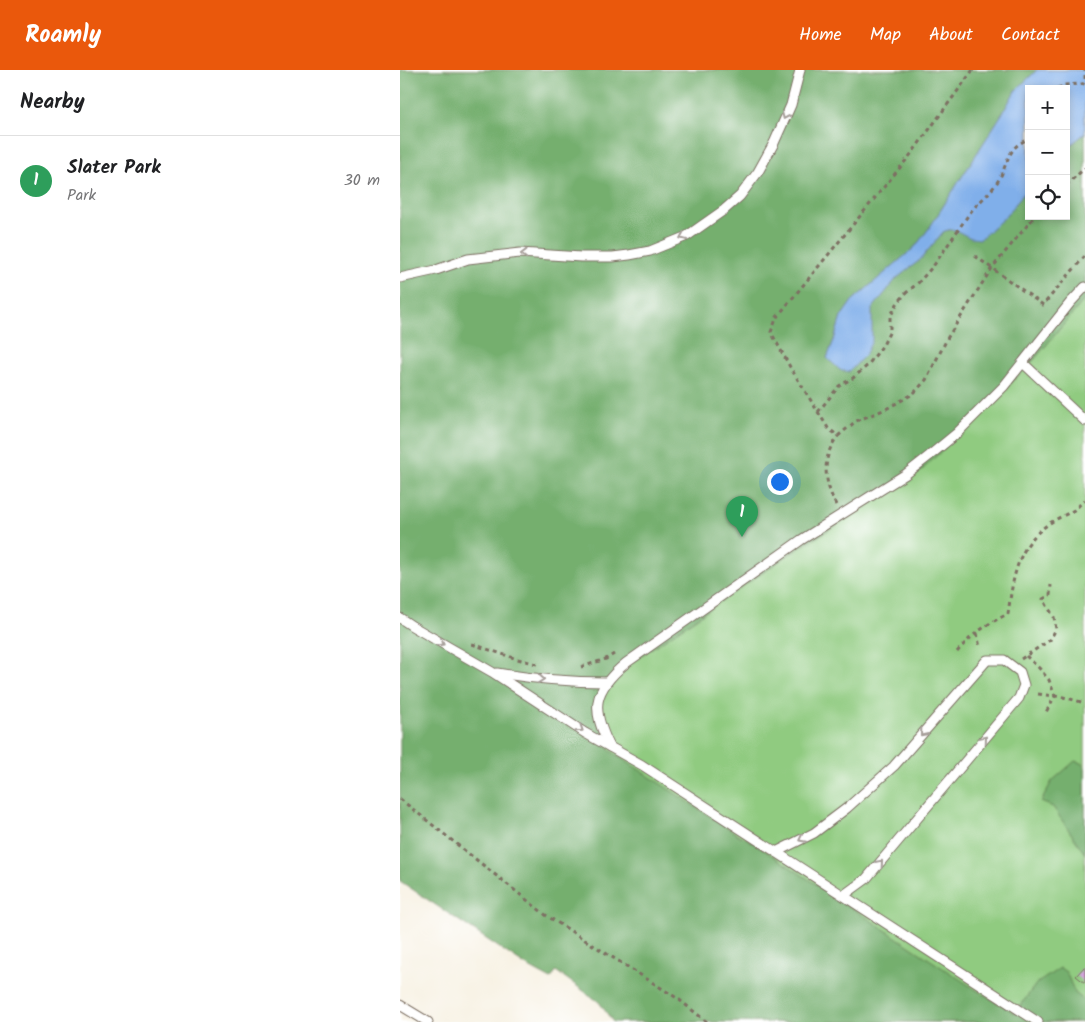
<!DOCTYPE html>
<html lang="en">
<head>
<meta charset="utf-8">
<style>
  :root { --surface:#fff; --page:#f2f2f2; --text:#202124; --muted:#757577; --line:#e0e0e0; --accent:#ea580c }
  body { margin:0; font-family:Kalam,sans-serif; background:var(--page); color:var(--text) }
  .controls { position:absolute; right:15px; top:15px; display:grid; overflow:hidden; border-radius:0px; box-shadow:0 2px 8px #0003 }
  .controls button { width:45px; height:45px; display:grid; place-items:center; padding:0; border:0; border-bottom:1px solid var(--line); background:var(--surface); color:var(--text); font:25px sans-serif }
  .you { position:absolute; left:379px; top:411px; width:18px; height:18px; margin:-12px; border:4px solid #fff; border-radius:50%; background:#1a73e8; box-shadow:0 0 0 8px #1a73e833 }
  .badge { display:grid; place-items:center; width:32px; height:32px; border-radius:50%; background:var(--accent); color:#fff; font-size:16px; font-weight:700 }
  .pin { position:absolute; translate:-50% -41px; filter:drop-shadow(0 1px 2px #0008) }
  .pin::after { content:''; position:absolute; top:26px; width:18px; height:15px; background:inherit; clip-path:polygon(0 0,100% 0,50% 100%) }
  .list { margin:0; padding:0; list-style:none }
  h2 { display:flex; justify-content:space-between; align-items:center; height:65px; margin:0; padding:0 20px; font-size:21px }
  h2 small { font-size:16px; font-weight:400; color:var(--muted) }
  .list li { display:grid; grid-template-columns:32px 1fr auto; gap:15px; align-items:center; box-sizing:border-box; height:90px; padding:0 20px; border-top:1px solid var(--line) }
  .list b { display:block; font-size:19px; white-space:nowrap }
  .list p { margin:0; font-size:16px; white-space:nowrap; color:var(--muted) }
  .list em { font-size:16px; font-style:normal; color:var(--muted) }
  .icon { flex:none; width:28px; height:28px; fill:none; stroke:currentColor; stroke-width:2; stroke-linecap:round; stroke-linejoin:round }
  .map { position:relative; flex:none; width:685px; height:952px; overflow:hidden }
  header { display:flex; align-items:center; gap:30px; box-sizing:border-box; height:70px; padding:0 25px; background:var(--accent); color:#fff }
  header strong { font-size:24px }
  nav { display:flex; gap:28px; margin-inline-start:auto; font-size:18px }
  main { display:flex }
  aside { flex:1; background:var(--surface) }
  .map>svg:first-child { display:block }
</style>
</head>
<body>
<header>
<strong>Roamly</strong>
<nav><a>Home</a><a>Map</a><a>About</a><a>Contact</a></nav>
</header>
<main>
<aside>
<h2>Nearby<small></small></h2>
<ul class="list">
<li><span class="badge" style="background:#2e9e5b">1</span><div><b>Slater Park</b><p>Park</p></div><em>30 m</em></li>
</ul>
</aside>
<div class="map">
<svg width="685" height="952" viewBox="0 0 685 952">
  <rect width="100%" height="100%" fill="#fff"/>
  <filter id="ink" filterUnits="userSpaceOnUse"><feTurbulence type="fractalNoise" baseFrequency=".02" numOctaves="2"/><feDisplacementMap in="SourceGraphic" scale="10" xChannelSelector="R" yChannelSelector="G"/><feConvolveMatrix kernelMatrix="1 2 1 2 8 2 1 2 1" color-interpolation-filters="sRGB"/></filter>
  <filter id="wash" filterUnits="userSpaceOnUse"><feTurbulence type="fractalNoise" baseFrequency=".0096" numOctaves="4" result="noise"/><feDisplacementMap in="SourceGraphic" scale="20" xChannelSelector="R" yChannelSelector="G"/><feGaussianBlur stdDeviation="1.12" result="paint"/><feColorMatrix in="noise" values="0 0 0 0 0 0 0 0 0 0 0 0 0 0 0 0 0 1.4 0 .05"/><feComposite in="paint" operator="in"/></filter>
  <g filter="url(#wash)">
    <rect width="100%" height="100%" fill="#f7f1e2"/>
    <!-- green -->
    <path fill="#90cb80" stroke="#667a4f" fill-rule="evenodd" d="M0,0H685V952H240ZM629,19H666V146H629Z"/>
    <!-- forest -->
    <g fill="#74af6e" stroke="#586c46">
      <path d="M0,0H637L615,21L602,44L530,157L515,177L452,231L441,247L434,270L427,288L472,239L497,208L520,190L543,162C553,156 561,162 570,167L605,147L629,117V146H666V79L685,63V229L633,291L518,404L390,484L217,602L203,616L198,640L209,680L340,766L346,768L576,920L615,943L636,914L660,898L666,902L675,923L685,931V952H213L199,932L156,901L151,909L125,895L0,811Z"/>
      <polygon points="675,691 681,693 685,698 685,784 653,737 641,732 652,711"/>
    </g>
    <!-- water -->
    <path fill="#80afea" stroke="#5e6c84" d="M637,0H685V63L666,79V19H629V117L605,147L580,169C577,169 574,168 571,168C561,164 554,156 543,162L520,190L497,208L472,239V271L465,285L449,302L440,300L427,288L434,270L441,247L452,231L515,177L530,157L602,44L615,21Z"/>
    <g id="blocks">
      <!-- building -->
      <polygon fill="#d3a0de" points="685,896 685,913 676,906"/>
    </g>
  </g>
  <g filter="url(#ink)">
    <use href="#blocks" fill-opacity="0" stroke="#7d7063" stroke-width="1"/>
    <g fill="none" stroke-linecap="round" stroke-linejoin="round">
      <defs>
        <g id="service">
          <polyline points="0,208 36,200 68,189 120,183 181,187 213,187 229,185 250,181 287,166 324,140 340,126 358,102 374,73 391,35 400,0"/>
          <polyline points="623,293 685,351"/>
          <polyline points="0,548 12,556 92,602 185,663 242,695 638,952"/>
          <path d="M97,603C134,609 169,612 206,612"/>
          <path d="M210,677C191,639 192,621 226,593L401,470L506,404L529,386L557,363L604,316L670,233L685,217"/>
          <polyline points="376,782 414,763 447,738 494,696 587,590 604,590 620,602 624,615 619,628 466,809 444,825"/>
          <polyline points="0,935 28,952"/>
        </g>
      </defs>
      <!-- service casing -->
      <use href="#service" stroke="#7d7063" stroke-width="11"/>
      <!-- path -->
      <g stroke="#7d7063" stroke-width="3" stroke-dasharray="4 4" stroke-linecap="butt">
        <polyline points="573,0 512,83 377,247 371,262 390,297 428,358 438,366 456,351 486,339 513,324 526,310 548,267 592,198 635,146"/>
        <polyline points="658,19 663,15 683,14 685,10 685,0"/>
        <polyline points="666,115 685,98"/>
        <polyline points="575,186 643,235 685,186"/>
        <path d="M418,342L439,316L453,308L468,295L483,275L490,261V247L497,234L506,223L519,212L534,195L569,144C578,132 590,124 598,111C604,102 606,89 613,80C616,75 623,71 629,69"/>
        <path d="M436,435C424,412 421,387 438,366"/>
        <polyline points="577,563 580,578"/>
        <polyline points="72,574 114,588 137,594"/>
        <path d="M557,582C571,565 588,553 608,544C613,507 617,475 650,453C657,448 666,445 674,440C678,437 681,433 685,430"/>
        <polyline points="626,586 639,598 649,610 655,626 645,644"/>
        <polyline points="621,589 650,570 656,559 654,547 643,529 650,525 651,515"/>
        <polyline points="181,597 206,589 214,584"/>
        <polyline points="638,624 663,627 685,633"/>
        <polyline points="0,729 147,846 277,928 307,952"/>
      </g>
      <!-- service -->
      <use href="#service" stroke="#fff" stroke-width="9"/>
    </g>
    <!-- one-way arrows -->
    <defs><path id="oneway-chevron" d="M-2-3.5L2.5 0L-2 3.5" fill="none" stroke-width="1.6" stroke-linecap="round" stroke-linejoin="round" transform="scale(1.25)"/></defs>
    <g stroke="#a79f9a">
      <use href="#oneway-chevron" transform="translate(385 46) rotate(114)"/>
      <use href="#oneway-chevron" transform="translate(283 167) rotate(155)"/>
      <use href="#oneway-chevron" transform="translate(124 184) rotate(-179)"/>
      <use href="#oneway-chevron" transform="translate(41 573) rotate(30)"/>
      <use href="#oneway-chevron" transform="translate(141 609) rotate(5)"/>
      <use href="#oneway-chevron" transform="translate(180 659) rotate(33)"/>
      <use href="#oneway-chevron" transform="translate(523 663) rotate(131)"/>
      <use href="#oneway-chevron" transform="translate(584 669) rotate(-50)"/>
      <use href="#oneway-chevron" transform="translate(402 769) rotate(153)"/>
      <use href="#oneway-chevron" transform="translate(480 793) rotate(-49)"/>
    </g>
  </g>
</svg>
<div class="controls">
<button>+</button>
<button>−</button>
<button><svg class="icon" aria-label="locate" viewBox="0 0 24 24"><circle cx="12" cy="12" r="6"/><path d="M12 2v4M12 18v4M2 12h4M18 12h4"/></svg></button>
</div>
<div class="you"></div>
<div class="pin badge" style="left:342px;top:467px;background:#2e9e5b">1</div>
</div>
</main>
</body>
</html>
